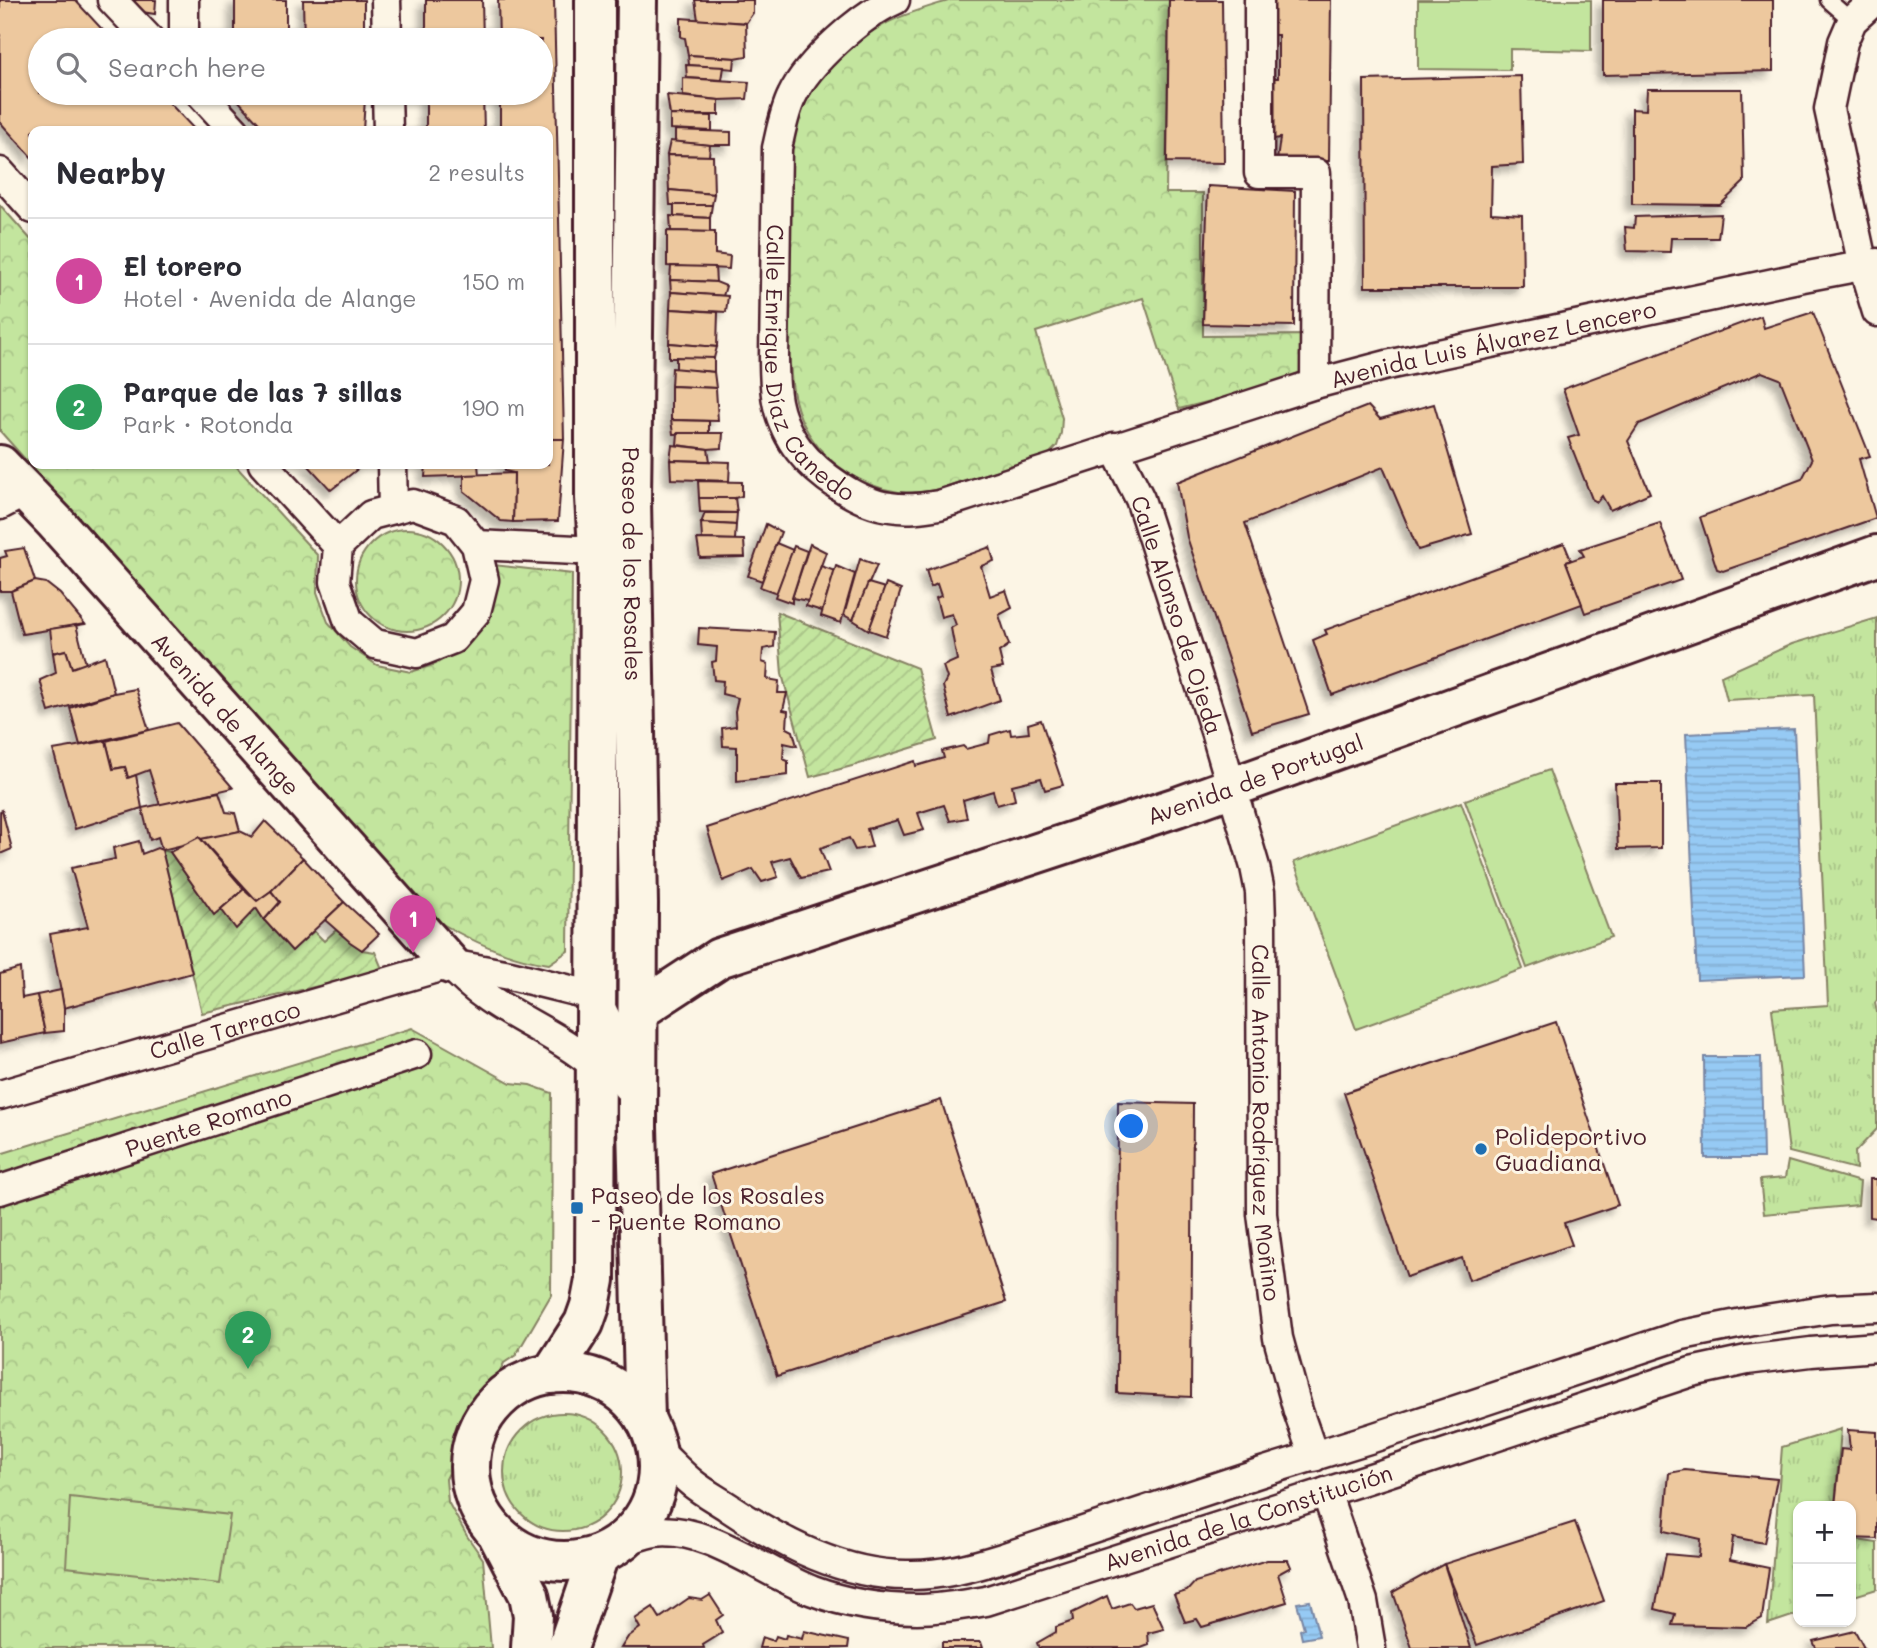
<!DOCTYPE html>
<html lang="en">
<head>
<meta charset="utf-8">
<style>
  :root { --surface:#fff; --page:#f2f2f3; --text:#2b2b33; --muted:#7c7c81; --line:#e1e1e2; --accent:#1f6fb2 }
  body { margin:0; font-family:Mali,sans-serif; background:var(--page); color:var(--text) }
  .controls { position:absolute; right:21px; bottom:21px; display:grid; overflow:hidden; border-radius:14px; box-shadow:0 2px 5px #0004 }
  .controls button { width:63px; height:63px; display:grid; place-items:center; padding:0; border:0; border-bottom:2px solid var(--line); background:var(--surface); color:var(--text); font:35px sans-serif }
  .you { position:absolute; left:1132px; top:1127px; width:24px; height:24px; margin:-18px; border:5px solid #fff; border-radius:50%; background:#1a73e8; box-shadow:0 0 0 10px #1a73e833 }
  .badge { display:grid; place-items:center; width:46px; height:46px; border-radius:50%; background:var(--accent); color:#fff; font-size:23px; font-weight:700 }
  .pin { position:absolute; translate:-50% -58px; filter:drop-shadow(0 2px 4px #0008) }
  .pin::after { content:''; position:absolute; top:37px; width:24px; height:21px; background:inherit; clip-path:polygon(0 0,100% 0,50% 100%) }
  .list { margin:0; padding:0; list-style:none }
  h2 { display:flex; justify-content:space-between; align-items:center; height:91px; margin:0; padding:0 28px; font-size:30px }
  h2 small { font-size:23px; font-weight:400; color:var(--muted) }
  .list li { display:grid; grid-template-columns:46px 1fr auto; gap:21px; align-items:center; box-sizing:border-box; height:126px; padding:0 28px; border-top:2px solid var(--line) }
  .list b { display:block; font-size:26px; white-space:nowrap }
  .list p { margin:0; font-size:23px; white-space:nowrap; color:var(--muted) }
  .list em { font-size:23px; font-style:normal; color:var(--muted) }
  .icon { flex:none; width:38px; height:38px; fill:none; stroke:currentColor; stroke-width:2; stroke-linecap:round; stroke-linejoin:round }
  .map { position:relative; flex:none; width:1877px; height:1648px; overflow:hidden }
  .search { position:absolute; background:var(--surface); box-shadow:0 2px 5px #0004; left:28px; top:28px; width:525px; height:77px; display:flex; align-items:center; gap:18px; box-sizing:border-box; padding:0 24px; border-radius:38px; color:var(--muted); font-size:26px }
  .panel { position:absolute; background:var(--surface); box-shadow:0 2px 5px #0004; left:28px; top:126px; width:525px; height:343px; border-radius:14px }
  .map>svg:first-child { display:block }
</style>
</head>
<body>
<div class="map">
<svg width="1877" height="1648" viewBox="0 0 1877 1648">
  <defs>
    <pattern id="grass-tufts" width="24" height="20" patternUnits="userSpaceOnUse" patternTransform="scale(1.75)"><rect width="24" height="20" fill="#c3e59e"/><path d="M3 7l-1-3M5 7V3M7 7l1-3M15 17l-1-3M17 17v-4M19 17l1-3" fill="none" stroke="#a9c488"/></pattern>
    <pattern id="park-crowns" width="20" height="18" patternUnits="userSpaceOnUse" patternTransform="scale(1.75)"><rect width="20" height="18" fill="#c3e59e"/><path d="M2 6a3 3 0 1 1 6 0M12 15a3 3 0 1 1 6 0" fill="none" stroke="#a9c488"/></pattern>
    <pattern id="garden-furrows" width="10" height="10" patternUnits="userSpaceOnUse" patternTransform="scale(1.75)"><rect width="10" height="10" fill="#c3e59e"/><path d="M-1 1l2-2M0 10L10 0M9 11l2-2" fill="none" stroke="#a9c488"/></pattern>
    <pattern id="water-rules" width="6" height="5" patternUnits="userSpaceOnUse" patternTransform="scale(1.75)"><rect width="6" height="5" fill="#96caf4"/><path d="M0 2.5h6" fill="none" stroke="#83add1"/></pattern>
    <filter id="shadow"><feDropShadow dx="-6" dy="6" stdDeviation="3.5" flood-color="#0004"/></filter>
  </defs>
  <rect width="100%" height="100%" fill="#fcf5e5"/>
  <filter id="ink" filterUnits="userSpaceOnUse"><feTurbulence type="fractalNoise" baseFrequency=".0143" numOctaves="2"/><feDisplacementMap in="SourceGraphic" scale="14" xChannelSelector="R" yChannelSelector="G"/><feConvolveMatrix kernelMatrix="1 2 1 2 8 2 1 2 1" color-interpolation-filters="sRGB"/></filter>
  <g filter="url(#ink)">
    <!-- grass -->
    <g fill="url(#grass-tufts)" stroke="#868264" stroke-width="2">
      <polygon points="1877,618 1877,1000 1875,1003 1877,1012 1877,1129 1855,1152 1856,1169 1789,1152 1772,1009 1828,1005 1814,695 1727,700 1721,676 1792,644"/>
      <polygon points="1788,1161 1860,1182 1858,1205 1764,1214 1760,1180 1785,1178"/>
      <circle cx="563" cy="1472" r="59"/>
      <polygon points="1841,1429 1835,1506 1798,1506 1798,1614 1768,1624 1782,1447"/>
      <polygon points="1851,1539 1877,1543 1877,1589 1851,1597"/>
    </g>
    <!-- park -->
    <g fill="url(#park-crowns)" stroke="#868264" stroke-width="2">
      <path d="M951,0H1169L1166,193H1203V336L1303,335L1305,371L1251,391L1179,409L1143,298L1036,332L1062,418L1061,433L1057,446L1048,455C1020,463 993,472 965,480C953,484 941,489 929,491C880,500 826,469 804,425C792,402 791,377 789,352L791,165C792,156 792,147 794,138C803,89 842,46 885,24C906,13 929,7 951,0Z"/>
      <path d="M0,205L33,242V464H234L318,556L317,592L328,622L350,647L377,665L411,672L436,664L466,643L484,624L491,612L494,589V565L572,574L568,951L549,964C509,959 469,940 434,919L0,431Z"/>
      <circle cx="407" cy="580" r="51"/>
      <polygon points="412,1028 511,1083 530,1085 552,1093 551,1295 516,1355 504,1363 446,1479 448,1502 467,1536 483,1559 491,1648 0,1648 0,1154"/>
    </g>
    <!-- garden -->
    <g fill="url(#garden-furrows)" stroke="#868264" stroke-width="2">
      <polygon points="777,612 917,668 937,740 856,765 810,777 782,674"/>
      <polygon points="162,850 170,852 214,914 221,909 236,928 256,908 264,920 292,950 314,931 324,941 336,930 362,950 375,952 383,971 202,1013"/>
    </g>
    <!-- pitch -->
    <g fill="#c3e59e" stroke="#868264" stroke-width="2">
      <polygon points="1418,0 1591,0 1591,51 1510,49 1510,70 1418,69"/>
      <polygon points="1549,770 1611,937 1527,968 1465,800"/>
      <polygon points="1461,802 1523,969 1356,1029 1294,862"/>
      <polygon points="70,1497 230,1515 220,1584 66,1567"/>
    </g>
    <!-- water -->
    <g fill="url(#water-rules)" stroke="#7886a4" stroke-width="2">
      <polygon points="1794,729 1805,975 1697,980 1686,734"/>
      <polygon points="1704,1057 1761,1057 1763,1158 1705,1158"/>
      <polygon points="1310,1601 1319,1636 1302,1639 1300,1630 1304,1628 1297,1603"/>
    </g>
    <!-- building -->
    <g fill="#edc89e" stroke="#4a1f2b" stroke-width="2" filter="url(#shadow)">
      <polygon points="0,0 75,0 112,40 40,40 40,93 160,93 196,131 33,131 33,159 0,122"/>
      <polygon points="131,0 156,0 155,14 142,12"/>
      <rect x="235" y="0" width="51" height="40"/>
      <polygon points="303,0 364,0 364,40 304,40"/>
      <polygon points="426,0 482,0 483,40 426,40"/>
      <polygon points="498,0 554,0 564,439 548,439 548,131 500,131 500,93 541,93 541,40 499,40"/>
      <polygon points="695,0 753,0 753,13 746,23 698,20"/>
      <polygon points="1169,0 1222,0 1224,163 1167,162"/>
      <polygon points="1273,0 1331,0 1329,161 1277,160 1280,138 1274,139 1273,78 1278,78 1278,35 1274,35"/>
      <polygon points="1603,0 1773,0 1773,71 1603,75"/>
      <polygon points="681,18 746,23 747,56 735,58 688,55 685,38 681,37"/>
      <polygon points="688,55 735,58 734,69 689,65"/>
      <polygon points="686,65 724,67 722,80 687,78"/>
      <polygon points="1521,76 1523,164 1492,166 1491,213 1522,215 1523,287 1365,287 1364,80"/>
      <polygon points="683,78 749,82 747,99 719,100 683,96"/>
      <polygon points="1647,89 1742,89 1744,182 1720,205 1632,204 1632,109 1646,110"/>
      <polygon points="236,93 286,93 286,99 236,98"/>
      <polygon points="304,93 365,93 365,98 304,99"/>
      <polygon points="426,93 483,93 484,131 426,131"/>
      <polygon points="667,95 719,100 719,115 670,115"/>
      <polygon points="236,98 365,98 363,131 266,131"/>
      <polygon points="670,115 712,116 712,131 670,129"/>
      <polygon points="675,130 731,132 731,145 710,145 675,142"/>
      <polygon points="670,141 710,145 709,156 667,155"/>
      <polygon points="667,155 713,156 714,194 669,190"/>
      <polygon points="1208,186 1295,191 1294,326 1203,324"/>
      <polygon points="669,190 714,194 712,205 670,205"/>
      <polygon points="674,205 712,205 710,218 674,216"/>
      <polygon points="1721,214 1718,238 1671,238 1670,252 1627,251 1625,227 1634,228 1635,217"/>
      <polygon points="670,216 710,218 710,232 671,231"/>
      <polygon points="667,231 715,232 715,254 730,256 729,269 667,266"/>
      <polygon points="671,266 715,267 716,282 670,280"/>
      <polygon points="670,280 716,282 726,286 723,296 671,292"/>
      <polygon points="671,292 728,296 726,312 670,309"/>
      <polygon points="670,309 718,312 717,347 669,343"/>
      <polygon points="1813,312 1870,456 1859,459 1876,518 1723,571 1717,569 1700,517 1802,479 1812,460 1780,379 1762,372 1639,424 1628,441 1650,493 1610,510 1602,496 1597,502 1592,499 1568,438 1579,435 1563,389 1761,316 1764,328"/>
      <polygon points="669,343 717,347 714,358 669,358"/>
      <polygon points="676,357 714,358 714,372 676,369"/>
      <polygon points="672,368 714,372 716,388 671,386"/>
      <polygon points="671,386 716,388 718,421 671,420"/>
      <polygon points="1434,404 1472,534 1418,550 1383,467 1245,523 1309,714 1252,731 1187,537 1177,482 1368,406 1380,419"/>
      <polygon points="671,420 709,421 709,433 673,434"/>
      <polygon points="678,433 723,433 722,448 708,449 677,445"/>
      <polygon points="548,439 564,439 558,521 513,522 514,473 505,471 504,464 548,464"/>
      <polygon points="672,445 708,449 710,461 670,460"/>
      <polygon points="670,460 730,462 729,481 671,479"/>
      <polygon points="307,464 364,464 331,490"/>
      <polygon points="426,464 478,464 479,475 425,477"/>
      <polygon points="514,473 513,522 501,521 464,491 464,475"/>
      <polygon points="698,481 742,482 742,496 735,498 699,498"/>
      <polygon points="699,498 735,498 737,513 700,512"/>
      <polygon points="705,513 737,513 736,525 701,523"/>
      <polygon points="701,523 736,525 735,540 702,539"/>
      <polygon points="1660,523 1681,580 1585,613 1566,562 1584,556 1580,549"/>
      <polygon points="766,524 781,532 762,581 748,576"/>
      <polygon points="697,539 744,540 745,557 700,558"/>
      <polygon points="776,543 793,550 777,593 760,587"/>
      <polygon points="1564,543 1571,560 1566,562 1582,604 1332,695 1313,640 1327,634 1325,630"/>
      <polygon points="810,544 826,552 808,601 792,598"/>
      <polygon points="794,546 807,551 792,598 792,603 775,597"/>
      <polygon points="990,547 994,561 981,566 990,596 1006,590 1012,608 999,615 1009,645 999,652 1003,668 991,670 1000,700 951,718 943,686 947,678 943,666 957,660 951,628 956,625 952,614 941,617 936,598 941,596 937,584 931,587 926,570"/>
      <polygon points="24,548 35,581 11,591 0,591 0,558 7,556 5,551"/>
      <polygon points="860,559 877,565 853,620 844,615"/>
      <polygon points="821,566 835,571 822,611 806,606"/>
      <polygon points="836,566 855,574 841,623 821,616"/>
      <polygon points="35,581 46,583 60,594 85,624 22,634 11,591"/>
      <polygon points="868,583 885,588 869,630 853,620"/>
      <polygon points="886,584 901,590 886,636 869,630"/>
      <polygon points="76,625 86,664 72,668 66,650 53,653 50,629"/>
      <polygon points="699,628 775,632 774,647 763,649 762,662 768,664 767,679 779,681 778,693 787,693 783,710 788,711 787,728 793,731 797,746 784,743 783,759 788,761 788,775 737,781 737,747 723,746 722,728 736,726 735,711 738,698 722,694 723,681 714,680 712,662 716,661 717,647 698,645"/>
      <polygon points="66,650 72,668 105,656 114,693 49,712 40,680 56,673 53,653"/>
      <polygon points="136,689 149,730 80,745 70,708 114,693"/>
      <polygon points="1041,720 1063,785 1045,790 1041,778 1012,785 1015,800 997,805 993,791 963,800 967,818 950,821 944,805 918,813 924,830 904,835 898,820 867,829 872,847 855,850 849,838 820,848 829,872 801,878 790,857 772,862 778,877 762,882 753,869 723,881 707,828 915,761 916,766 944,758 942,751 963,746 966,749 989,743 990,735 1010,729 1011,735 1029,733 1028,724"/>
      <polygon points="177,723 233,788 160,805 149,770 128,778 125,767 113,769 106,741"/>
      <polygon points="106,741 113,769 125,767 128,778 136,775 142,808 75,829 53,750"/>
      <polygon points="1615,783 1661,783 1661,848 1618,849"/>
      <polygon points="219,792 226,812 235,813 240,831 162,850 158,837 150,840 142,808"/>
      <polygon points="2,810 12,849 0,854 0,811"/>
      <polygon points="265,821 303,858 271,891 257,901 201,839 240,831 252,837"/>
      <polygon points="199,837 244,889 214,915 170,852"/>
      <polygon points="139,841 142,854 157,848 162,850 192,973 64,1008 50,934 88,927 71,868 115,859 113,848"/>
      <polygon points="303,858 344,902 292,951 264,920 280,902 271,891"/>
      <polygon points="244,889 257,901 271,891 280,902 264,920 256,908 236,929 221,909"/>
      <polygon points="344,902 379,934 362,950 350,942 325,920"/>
      <polygon points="20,968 22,998 37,995 45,1033 0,1043 0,974"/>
      <polygon points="61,990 64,1008 64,1031 45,1033 37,995"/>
      <polygon points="1556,1022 1618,1205 1564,1223 1572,1245 1469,1280 1462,1258 1407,1277 1344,1093"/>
      <polygon points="941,1100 1006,1302 777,1376 711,1174"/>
      <polygon points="1118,1102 1193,1104 1191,1397 1117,1393"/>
      <polygon points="1870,1179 1877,1179 1877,1218 1870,1217"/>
      <polygon points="1848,1430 1877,1432 1877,1539 1851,1538 1851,1506 1835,1506 1841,1449 1850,1450"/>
      <polygon points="1685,1470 1777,1479 1764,1543 1733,1537 1730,1560 1769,1568 1762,1618 1746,1627 1672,1625 1675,1614 1655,1609 1666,1554 1699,1557 1700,1539 1664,1531 1669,1473"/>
      <polygon points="1575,1522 1604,1601 1477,1645 1444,1564"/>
      <polygon points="1267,1560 1288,1560 1291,1567 1278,1574 1287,1602 1202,1627 1197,1619 1185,1622 1174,1595 1187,1591 1195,1582"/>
      <polygon points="1444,1564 1471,1648 1412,1648 1393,1592"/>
      <polygon points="710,1595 723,1615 716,1620 722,1633 703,1645 704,1648 621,1648 628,1637 640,1628 635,1619 653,1607 660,1618 689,1598 702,1600"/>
      <polygon points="1107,1596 1112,1609 1130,1603 1134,1608 1152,1603 1164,1629 1148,1633 1149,1645 1141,1648 1039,1648 1037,1643 1056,1632 1056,1627 1073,1621 1072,1613"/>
      <polygon points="804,1631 849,1641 848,1648 759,1648 762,1637 774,1641 776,1636 785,1639 786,1635 802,1639"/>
      <polygon points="1855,1631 1864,1648 1816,1648 1813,1641"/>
      <polygon points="942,1642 981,1642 983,1648 942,1648"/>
    </g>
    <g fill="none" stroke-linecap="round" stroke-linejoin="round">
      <defs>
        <polyline id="lane" points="1828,0 1852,21"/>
        <g id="street">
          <polyline points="112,0 150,40"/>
          <polyline points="184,0 184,40"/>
          <polyline points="386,0 387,40"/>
          <path id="s1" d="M895,0C861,15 808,62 792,96C784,112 781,131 777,148L774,357C774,373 774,390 778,406C781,420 790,439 799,450C818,475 858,503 890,507C907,510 922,508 939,505L1315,384L1387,365L1803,277L1877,263"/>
          <polyline points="1259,0 1259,173 1316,173 1315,384"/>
          <polyline points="1875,0 1852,21 1843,42 1829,109 1863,266 1877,312"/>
          <polyline points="200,93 235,131"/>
          <polyline points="387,93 388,131"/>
          <polyline points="0,172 33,209"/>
          <path id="s2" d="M1114,447L1140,499L1216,734L1255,867L1260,892L1261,922L1262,1214L1278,1338L1298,1411L1314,1457"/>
          <polyline points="263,464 338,546"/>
          <polyline points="392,464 393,509"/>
          <polygon points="413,504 456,520 476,545 484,580 476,612 453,639 417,653 375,644 349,622 335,582 338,546 371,515"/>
          <polyline points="0,505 25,492"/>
          <polyline points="476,545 576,550 598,549"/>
          <path d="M450,964C489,1011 550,1027 595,1066"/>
          <path id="s3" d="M0,1095L450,964L510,975L595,996L615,1036L627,1087"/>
          <path id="s4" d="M0,1190L417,1054"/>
          <path d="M657,1450C669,1461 680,1473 692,1483C703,1492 716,1499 728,1507C782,1543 845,1577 912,1575C943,1575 973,1567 1002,1558L1262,1472L1372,1438L1682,1335L1753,1321L1831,1309L1877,1307"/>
          <polyline points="1326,1492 1363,1601 1371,1648"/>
          <path id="s5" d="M624,1541C634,1538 645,1533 655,1532C706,1525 765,1573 813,1591C845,1603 883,1609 917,1609C940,1609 963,1605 986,1601L1383,1474L1691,1372L1747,1360L1811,1352L1877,1347"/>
        </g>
        <g id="secondary">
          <path id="s6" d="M637,0L631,499L638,904L637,1127L645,1419"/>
          <path id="s7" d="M0,465L55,522L450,964"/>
          <path id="s8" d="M638,1011L719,958L1177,807L1877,555"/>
          <circle cx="564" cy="1467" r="94"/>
          <polyline points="551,1374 584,1323 590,1306 595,1280 598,549 595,498 595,0"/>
          <polyline points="499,1537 529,1595 533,1615 531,1648"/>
          <polyline points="567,1648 599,1555"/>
        </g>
      </defs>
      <!-- lane casing -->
      <use href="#lane" stroke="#4a1f2b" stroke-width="19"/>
      <!-- street casing -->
      <use href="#street" stroke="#4a1f2b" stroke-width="33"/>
      <!-- secondary casing -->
      <use href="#secondary" stroke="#4a1f2b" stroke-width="44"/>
      <!-- lane -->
      <use href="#lane" stroke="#fcf5e5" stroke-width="14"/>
      <!-- street -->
      <use href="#street" stroke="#fcf5e5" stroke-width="28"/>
      <!-- secondary -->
      <use href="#secondary" stroke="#fcf5e5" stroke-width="38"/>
    </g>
  </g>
  <!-- markers -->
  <g fill="#1f6fb2" stroke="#fcf5e5" stroke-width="2.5">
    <circle cx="1481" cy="1149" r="7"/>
    <rect x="570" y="1201" width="14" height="14" rx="3.5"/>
  </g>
  <g text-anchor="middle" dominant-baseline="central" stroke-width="6" stroke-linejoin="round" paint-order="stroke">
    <!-- street labels -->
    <g font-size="23" fill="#4a1f2b" stroke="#fcf5e5">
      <text stroke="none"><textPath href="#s1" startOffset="1241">Avenida Luis Álvarez Lencero</textPath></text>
      <text stroke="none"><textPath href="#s1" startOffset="424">Calle Enrique Díaz Canedo</textPath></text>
      <text stroke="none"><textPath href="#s6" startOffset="564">Paseo de los Rosales</textPath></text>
      <text stroke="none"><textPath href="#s2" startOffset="180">Calle Alonso de Ojeda</textPath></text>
      <text stroke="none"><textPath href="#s7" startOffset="336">Avenida de Alange</textPath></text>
      <text stroke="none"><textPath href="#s8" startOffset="662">Avenida de Portugal</textPath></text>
      <text stroke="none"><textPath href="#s3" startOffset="234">Calle Tarraco</textPath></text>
      <text stroke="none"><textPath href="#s4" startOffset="219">Puente Romano</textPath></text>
      <text stroke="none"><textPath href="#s2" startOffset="700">Calle Antonio Rodríguez Moñino</textPath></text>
      <text stroke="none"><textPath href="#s5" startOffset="654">Avenida de la Constitución</textPath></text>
    </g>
    <!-- poi labels -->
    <g font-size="23" fill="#4a1f2b" stroke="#fcf5e5" text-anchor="start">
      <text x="1495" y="1136">Polideportivo<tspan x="1495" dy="26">Guadiana</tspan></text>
      <text x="591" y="1195">Paseo de los Rosales<tspan x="591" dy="26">- Puente Romano</tspan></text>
    </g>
  </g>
</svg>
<div class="controls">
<button>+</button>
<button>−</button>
</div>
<div class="you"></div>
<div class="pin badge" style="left:413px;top:953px;background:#d1479c">1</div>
<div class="pin badge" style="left:248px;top:1369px;background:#2e9e5b">2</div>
<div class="search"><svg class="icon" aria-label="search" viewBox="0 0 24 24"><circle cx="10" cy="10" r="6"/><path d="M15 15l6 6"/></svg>Search here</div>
<section class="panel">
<h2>Nearby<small>2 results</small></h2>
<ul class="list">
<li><span class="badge" style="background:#d1479c">1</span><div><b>El torero</b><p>Hotel · Avenida de Alange</p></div><em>150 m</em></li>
<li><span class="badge" style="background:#2e9e5b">2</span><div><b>Parque de las 7 sillas</b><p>Park · Rotonda</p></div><em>190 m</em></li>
</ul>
</section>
</div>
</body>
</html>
